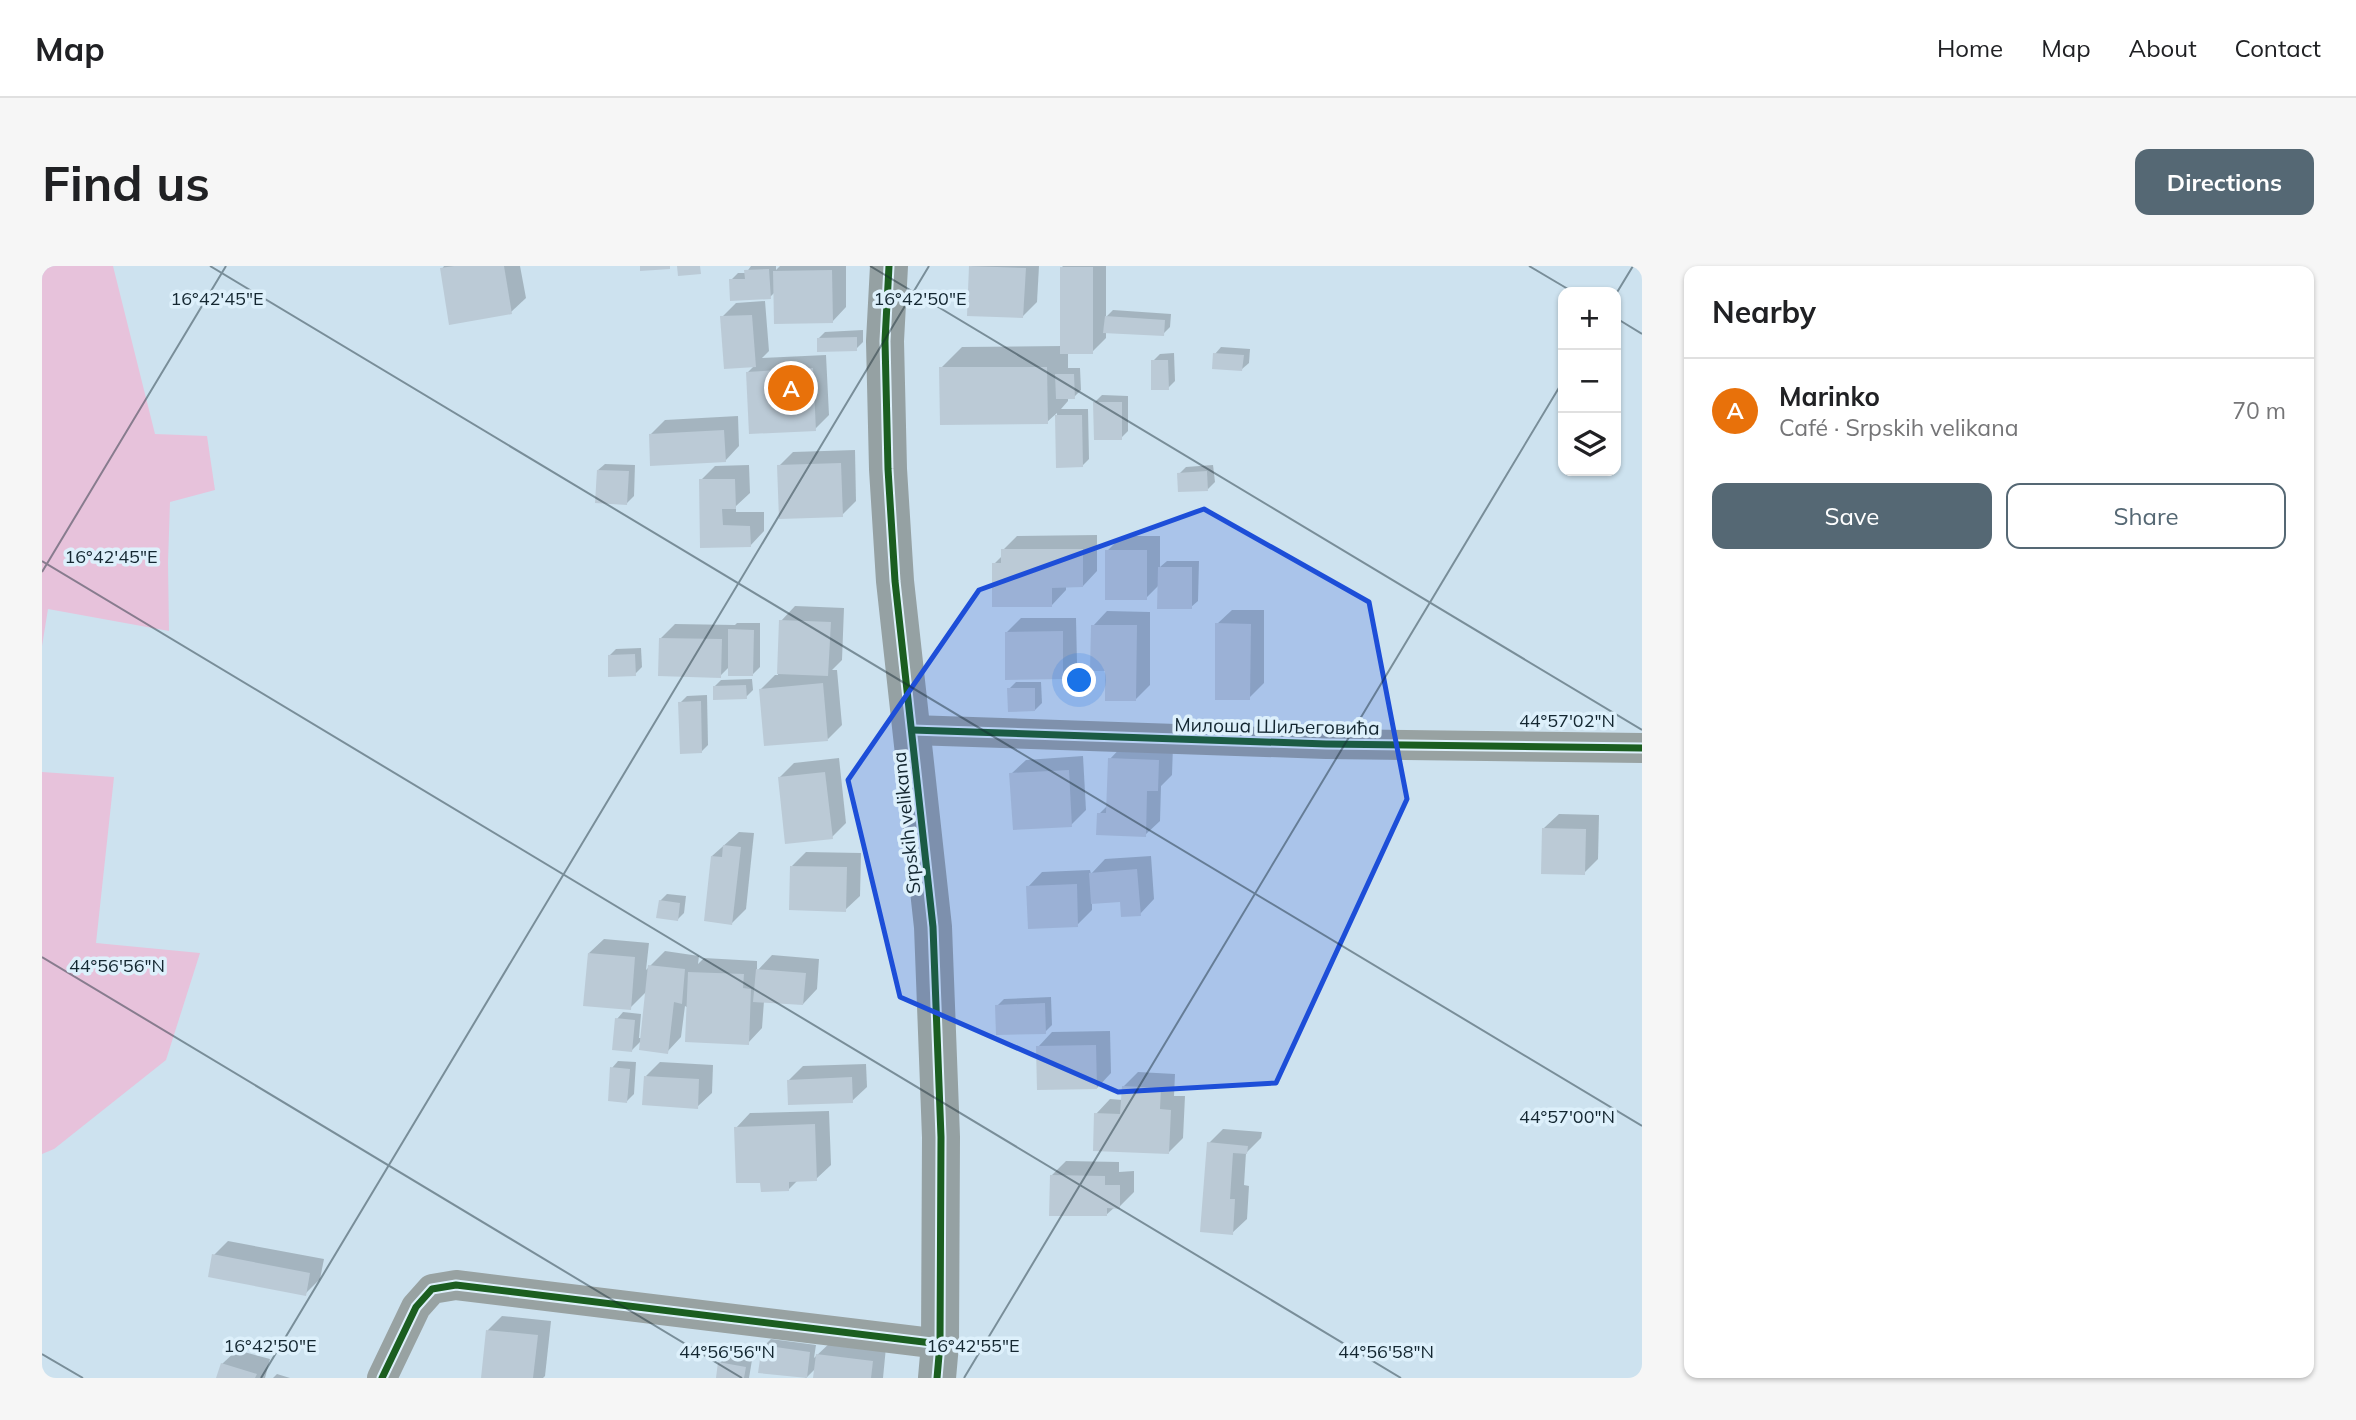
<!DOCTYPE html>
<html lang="en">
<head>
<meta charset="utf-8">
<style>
  :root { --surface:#fff; --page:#f6f6f6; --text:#202124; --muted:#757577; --line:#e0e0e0; --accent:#556874 }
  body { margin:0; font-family:Mulish,sans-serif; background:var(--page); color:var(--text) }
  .controls { position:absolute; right:21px; top:21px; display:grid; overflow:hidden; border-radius:14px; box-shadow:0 2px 5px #0004 }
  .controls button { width:63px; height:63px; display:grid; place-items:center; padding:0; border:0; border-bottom:2px solid var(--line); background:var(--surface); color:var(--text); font:35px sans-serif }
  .you { position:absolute; left:1038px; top:415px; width:24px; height:24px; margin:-18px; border:5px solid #fff; border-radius:50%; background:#1a73e8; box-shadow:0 0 0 10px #1a73e833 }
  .badge { display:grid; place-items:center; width:46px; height:46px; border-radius:50%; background:var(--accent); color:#fff; font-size:23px; font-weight:700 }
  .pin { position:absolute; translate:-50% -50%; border:4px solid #fff; box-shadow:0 2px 7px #0006 }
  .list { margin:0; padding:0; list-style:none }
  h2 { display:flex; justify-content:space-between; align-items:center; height:91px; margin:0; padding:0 28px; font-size:30px }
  h2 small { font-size:23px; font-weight:400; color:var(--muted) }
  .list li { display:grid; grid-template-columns:46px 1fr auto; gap:21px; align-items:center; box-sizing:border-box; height:105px; padding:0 28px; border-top:2px solid var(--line) }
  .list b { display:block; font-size:26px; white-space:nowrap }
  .list p { margin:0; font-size:23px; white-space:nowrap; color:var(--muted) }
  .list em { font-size:23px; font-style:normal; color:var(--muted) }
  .actions { display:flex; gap:14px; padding:21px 28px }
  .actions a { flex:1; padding:16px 0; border:2px solid var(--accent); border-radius:14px; text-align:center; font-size:24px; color:var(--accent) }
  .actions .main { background:var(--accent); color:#fff }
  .icon { flex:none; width:38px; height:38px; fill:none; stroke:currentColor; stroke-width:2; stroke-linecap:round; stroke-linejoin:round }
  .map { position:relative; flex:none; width:1600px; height:1112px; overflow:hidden; border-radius:14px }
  header { display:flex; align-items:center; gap:42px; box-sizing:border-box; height:98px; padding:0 35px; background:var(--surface); border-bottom:2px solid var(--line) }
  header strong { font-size:33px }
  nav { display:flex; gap:38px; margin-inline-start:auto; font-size:24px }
  .intro { display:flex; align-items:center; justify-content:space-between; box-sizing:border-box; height:168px; padding:0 42px }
  h1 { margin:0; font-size:49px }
  .button { padding:18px 32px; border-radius:14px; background:var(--accent); color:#fff; font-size:24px; font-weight:700 }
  main { display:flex; gap:42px; padding:0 42px }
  aside { flex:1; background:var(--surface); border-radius:14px; box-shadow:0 2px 5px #0004 }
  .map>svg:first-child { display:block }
</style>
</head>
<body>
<header>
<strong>Map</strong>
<nav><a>Home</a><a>Map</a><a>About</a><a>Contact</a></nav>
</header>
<div class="intro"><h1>Find us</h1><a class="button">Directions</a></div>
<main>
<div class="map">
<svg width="1600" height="1112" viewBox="0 0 1600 1112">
  <rect width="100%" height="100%" fill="#cde2ef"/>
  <!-- grass -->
  <g fill="#e7c2db">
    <polygon points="0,0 71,0 113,168 165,170 173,224 128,236 126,297 127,365 6,343 0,380"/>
    <polygon points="0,506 72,511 54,677 158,687 124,794 12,883 0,888"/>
  </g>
  <!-- shadow -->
  <g fill="#0003">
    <polygon points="402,0 478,0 484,32 469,46 400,3"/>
    <polygon points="709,0 734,0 734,4 738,0 804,0 804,41 790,56 733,26 728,31 689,14 696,7 704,7"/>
    <polygon points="929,0 997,0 995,36 981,50"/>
    <polygon points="1021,0 1064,0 1064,51 1071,44 1129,48 1128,61 1121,68 1064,65 1064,72 1050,86 1026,86 1026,102 1038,102 1039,124 1032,131 1026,131 1026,135 1019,143 1046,143 1047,193 1040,200 1016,200 1015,147 1005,156 899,102 920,81 1020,80 1019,2"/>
    <polygon points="723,35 727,85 720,92 784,89 787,149 773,163 706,106 713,99 680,51 694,37"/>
    <polygon points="821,64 821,76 814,83 776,73 783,66"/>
    <polygon points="1179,81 1208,83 1207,97 1200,103 1173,88"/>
    <polygon points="1132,87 1133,115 1126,122 1111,95 1118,88"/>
    <polygon points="1060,129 1086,130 1086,165 1079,172 1053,136"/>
    <polygon points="696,150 697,180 683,195 608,169 623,154"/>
    <polygon points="813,184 814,235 800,249 737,200 751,186"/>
    <polygon points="563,198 593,199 592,230 585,237 556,204"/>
    <polygon points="707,199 708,227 694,240 694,246 722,246 722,265 708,280 660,280 659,214 673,200"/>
    <polygon points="1171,199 1173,216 1166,223 1137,208 1144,201"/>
    <polygon points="1055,269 1055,305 1041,320 1024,320 1024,324 1010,339 952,298 961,289 961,284 975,270"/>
    <polygon points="1080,270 1118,270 1118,301 1125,295 1157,295 1156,335 1149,341 1118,318 1104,332 1065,285"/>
    <polygon points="753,340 802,342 800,394 790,404 795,404 800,459 786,473 718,424 733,409 736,409 739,355"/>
    <polygon points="1190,344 1222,344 1222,417 1207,432 1175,358"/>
    <polygon points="1065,345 1108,346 1108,419 1094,433 1065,403 1051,360"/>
    <polygon points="979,352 1034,352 1035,397 1020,412 964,367"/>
    <polygon points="695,357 718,357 718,401 711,408 688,400 678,410 618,373 633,358 693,359"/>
    <polygon points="599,382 600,401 593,408 567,390 574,383"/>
    <polygon points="710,413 711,424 704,431 672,421 679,414"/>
    <polygon points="974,416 999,416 1000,437 993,444 967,423"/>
    <polygon points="665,429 666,479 659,486 638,437 645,430"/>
    <polygon points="1082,478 1131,480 1130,509 1119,520 1118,555 1103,569 1057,548 1067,538 1068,493"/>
    <polygon points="1041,490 1044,544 1029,559 969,508 984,494"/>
    <polygon points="797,492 804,557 790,571 738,511 752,497"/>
    <polygon points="1517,548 1557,549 1556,593 1542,607 1502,562"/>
    <polygon points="697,566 712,567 704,643 690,657 670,590"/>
    <polygon points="764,586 819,587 818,630 803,644 750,600"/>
    <polygon points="1109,590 1112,633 1098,648 1079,634 1050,637 1050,644 1035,659 986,621 1000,606 1048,604 1049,608 1063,593"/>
    <polygon points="625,628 644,630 642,647 635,654 618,635"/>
    <polygon points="562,673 607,677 604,704 623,685 657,690 656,698 662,692 715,695 715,705 730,689 777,693 775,723 761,738 722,735 720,762 706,777 643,740 639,771 625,786 600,774 590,784 575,753 581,746 599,748 597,772 600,772 605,725 588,742 547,687"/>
    <polygon points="1009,731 1010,759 1003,766 955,740 962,733"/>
    <polygon points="1068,765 1069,807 1055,822 996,781 1010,766"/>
    <polygon points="576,795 594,796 592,828 585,835 570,802"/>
    <polygon points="618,796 671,799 670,827 655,841 604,810"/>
    <polygon points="824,798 825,821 810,835 747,814 761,800"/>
    <polygon points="1096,806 1133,808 1132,830 1143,830 1141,872 1127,886 1054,848 1068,833 1081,834 1081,821"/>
    <polygon points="787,845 789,899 774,913 756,914 746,924 720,915 694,862 708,847"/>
    <polygon points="1181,863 1220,866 1219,872 1204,887 1202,919 1207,920 1205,953 1190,967 1167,877"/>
    <polygon points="1024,895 1077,896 1077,906 1092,905 1092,926 1077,941 1073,941 1064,949 1009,910"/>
    <polygon points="186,975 282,993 278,1013 263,1028 172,989"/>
    <polygon points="460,1050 509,1055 503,1110 501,1112 441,1112 446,1064"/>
    <polygon points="729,1073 774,1079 772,1092 790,1075 844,1081 841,1112 773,1112 774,1102 764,1112 722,1080"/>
    <polygon points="195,1084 228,1093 223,1112 176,1112 180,1098"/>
    <polygon points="685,1090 710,1094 707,1112 676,1112 678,1097"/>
    <polygon points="235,1108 248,1112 231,1112"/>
  </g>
  <!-- building -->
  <g fill="#bbcad6">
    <polygon points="412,0 462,0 470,48 407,59 398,2"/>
    <polygon points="598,0 628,0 628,3 598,5"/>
    <polygon points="635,0 658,0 659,8 636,10"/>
    <polygon points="927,0 984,2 981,52 925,50"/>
    <rect x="1018" y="1" width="33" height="87"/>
    <polygon points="727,3 729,33 688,35 687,13 703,13 702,4"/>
    <polygon points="790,4 791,57 732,58 731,5"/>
    <polygon points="710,49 714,101 682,103 678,50"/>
    <polygon points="1063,50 1123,54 1122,70 1061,67"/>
    <polygon points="815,71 815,85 775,86 775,72"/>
    <polygon points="1171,87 1202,89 1200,105 1170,103"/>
    <polygon points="1109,94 1126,94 1127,124 1109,124"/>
    <polygon points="897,101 1005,101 1006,158 898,159"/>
    <polygon points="771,102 774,165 707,168 704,106"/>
    <polygon points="1013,108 1032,108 1033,133 1014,133"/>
    <polygon points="1051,136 1080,136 1080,174 1052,174"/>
    <polygon points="1013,149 1040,149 1041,201 1014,202"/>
    <polygon points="682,164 684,196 608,200 607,168"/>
    <polygon points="799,197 801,251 737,253 735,199"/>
    <polygon points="555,204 587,205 585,239 553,237"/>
    <polygon points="1165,205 1166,225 1136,226 1135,207"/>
    <polygon points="657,213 693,213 694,243 680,243 681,259 708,260 709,281 658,282"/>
    <polygon points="959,283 1041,283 1041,321 1010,322 1010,341 950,341 950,297 959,297"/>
    <rect x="1063" y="284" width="42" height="50"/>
    <polygon points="1116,301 1150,301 1150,343 1115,343"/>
    <polygon points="737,354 789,356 786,410 735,408"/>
    <polygon points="1173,357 1209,358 1208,434 1173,434"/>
    <polygon points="1049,359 1095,359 1094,435 1063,435 1063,405 1048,405"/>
    <polygon points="686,363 712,364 711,410 686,410"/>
    <polygon points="1021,365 1021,413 963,414 963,366"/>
    <polygon points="617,372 680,373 679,412 616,410"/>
    <polygon points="593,388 594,410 566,411 566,389"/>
    <polygon points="781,417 786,475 722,480 717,423"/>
    <polygon points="704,419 705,433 671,434 671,420"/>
    <polygon points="965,422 993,422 993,445 966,446"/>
    <polygon points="659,435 660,487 638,488 636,436"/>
    <polygon points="1066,492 1117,494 1116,525 1105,525 1104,571 1054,569 1055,547 1064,547"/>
    <polygon points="1027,504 1030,561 971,564 967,507"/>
    <polygon points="783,506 791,573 743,578 736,511"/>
    <polygon points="1500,562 1544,563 1543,609 1499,608"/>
    <polygon points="681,579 699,581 690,659 662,655 669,590 680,591"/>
    <polygon points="748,600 805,601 804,646 747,644"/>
    <polygon points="1095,603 1099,650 1079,651 1078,636 1049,638 1047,607"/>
    <polygon points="1035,618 1036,661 986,663 984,620"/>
    <polygon points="617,634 638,637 636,655 614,652"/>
    <polygon points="546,687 593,691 589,744 541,740"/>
    <polygon points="606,699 643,703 640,738 632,736 626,788 597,784"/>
    <polygon points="714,703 764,707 761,739 711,736"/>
    <polygon points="646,706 702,708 701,722 709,723 707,779 643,776"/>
    <polygon points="1003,737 1004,768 954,769 953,739"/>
    <polygon points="573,752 593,754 590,786 570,784"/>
    <polygon points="1054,779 1055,823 995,824 994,780"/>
    <polygon points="568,801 588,803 585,837 566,835"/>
    <polygon points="602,810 657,813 656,843 600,839"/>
    <polygon points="810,811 811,837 746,839 745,814"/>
    <polygon points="1080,820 1119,822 1118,843 1129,844 1127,888 1051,885 1052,847 1078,848"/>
    <polygon points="773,858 775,915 747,916 747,925 719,926 718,917 694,917 692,861"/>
    <polygon points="1165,876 1206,880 1205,888 1191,887 1188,933 1193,933 1191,969 1158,966"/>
    <polygon points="1008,909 1063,910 1063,919 1078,919 1078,943 1065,942 1065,950 1007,950"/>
    <polygon points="170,988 268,1007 264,1030 166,1011"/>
    <polygon points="444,1064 496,1069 491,1112 439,1112"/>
    <polygon points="720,1079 768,1086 765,1112 716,1107"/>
    <polygon points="774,1088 831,1095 829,1112 771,1112"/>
    <polygon points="676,1096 704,1101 702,1112 674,1112"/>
    <polygon points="179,1097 215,1108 213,1112 174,1112"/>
  </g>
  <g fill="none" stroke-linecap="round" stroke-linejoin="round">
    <!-- minor -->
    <g stroke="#98a2a2" stroke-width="30">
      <polyline points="870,464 1284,478 1600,482"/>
      <polyline points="340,1112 374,1041 390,1023 414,1019 898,1078"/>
    </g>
    <!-- secondary -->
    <polyline stroke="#95a1a3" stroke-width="38" points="847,0 843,75 846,203 853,315 891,661 899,871 898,1078 895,1112"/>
    <defs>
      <g id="cycleway">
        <polyline points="847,0 843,75 846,203 853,315 891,661 899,871 898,1078 895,1112"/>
        <polyline points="870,464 1284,478 1600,482"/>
        <polyline points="340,1112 374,1041 390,1023 414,1019 898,1078"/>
      </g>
    </defs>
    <!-- cycleway casing -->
    <use href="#cycleway" stroke="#ddf0fb" stroke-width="11"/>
    <!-- cycleway -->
    <use href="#cycleway" stroke="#1b5e20" stroke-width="7"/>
  </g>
  <!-- marked area -->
  <path fill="#1d4ed8" fill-opacity="0.2" stroke="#1d4ed8" stroke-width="5" stroke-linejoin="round" d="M1162,243L1327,336L1365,533L1234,817L1076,826L858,731L806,514L937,324Z"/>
  <!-- ticks -->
  <path fill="none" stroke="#142731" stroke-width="2" stroke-opacity="0.45" d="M168,0L1600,860M828,0L1600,464M1487,0L1531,26M1574,28L1591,0M1574,52L1600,68M0,295L1359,1112M0,306L184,0M0,691L700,1112M0,1088L41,1112M219,1112L887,0M922,1112L1521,115"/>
  <g text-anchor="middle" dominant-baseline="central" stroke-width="7" stroke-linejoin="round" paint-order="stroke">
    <!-- street labels -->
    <g font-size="19" fill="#142731" stroke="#ddf0fb">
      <text transform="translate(1235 460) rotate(1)">Милоша Шиљеговића</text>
      <text transform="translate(864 557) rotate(-96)">Srpskih velikana</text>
    </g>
  </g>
  <g font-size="18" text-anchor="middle" fill="#142731" stroke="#ddf0fb" stroke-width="7" stroke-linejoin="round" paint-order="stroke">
    <text x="175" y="39">16°42'45"E</text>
    <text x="878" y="39">16°42'50"E</text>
    <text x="69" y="297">16°42'45"E</text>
    <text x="1525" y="461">44°57'02"N</text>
    <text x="75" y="706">44°56'56"N</text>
    <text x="1525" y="857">44°57'00"N</text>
    <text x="228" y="1086">16°42'50"E</text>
    <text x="931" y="1086">16°42'55"E</text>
    <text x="685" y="1092">44°56'56"N</text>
    <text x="1344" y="1092">44°56'58"N</text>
  </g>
</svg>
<div class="controls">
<button>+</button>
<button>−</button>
<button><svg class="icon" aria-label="layers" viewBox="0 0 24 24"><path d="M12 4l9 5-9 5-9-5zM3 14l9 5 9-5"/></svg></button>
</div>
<div class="you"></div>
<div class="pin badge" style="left:749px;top:122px;background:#e8710a">A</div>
</div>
<aside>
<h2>Nearby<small></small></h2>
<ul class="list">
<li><span class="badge" style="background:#e8710a">A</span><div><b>Marinko</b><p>Café · Srpskih velikana</p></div><em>70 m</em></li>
</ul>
<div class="actions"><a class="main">Save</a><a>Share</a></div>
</aside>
</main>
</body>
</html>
